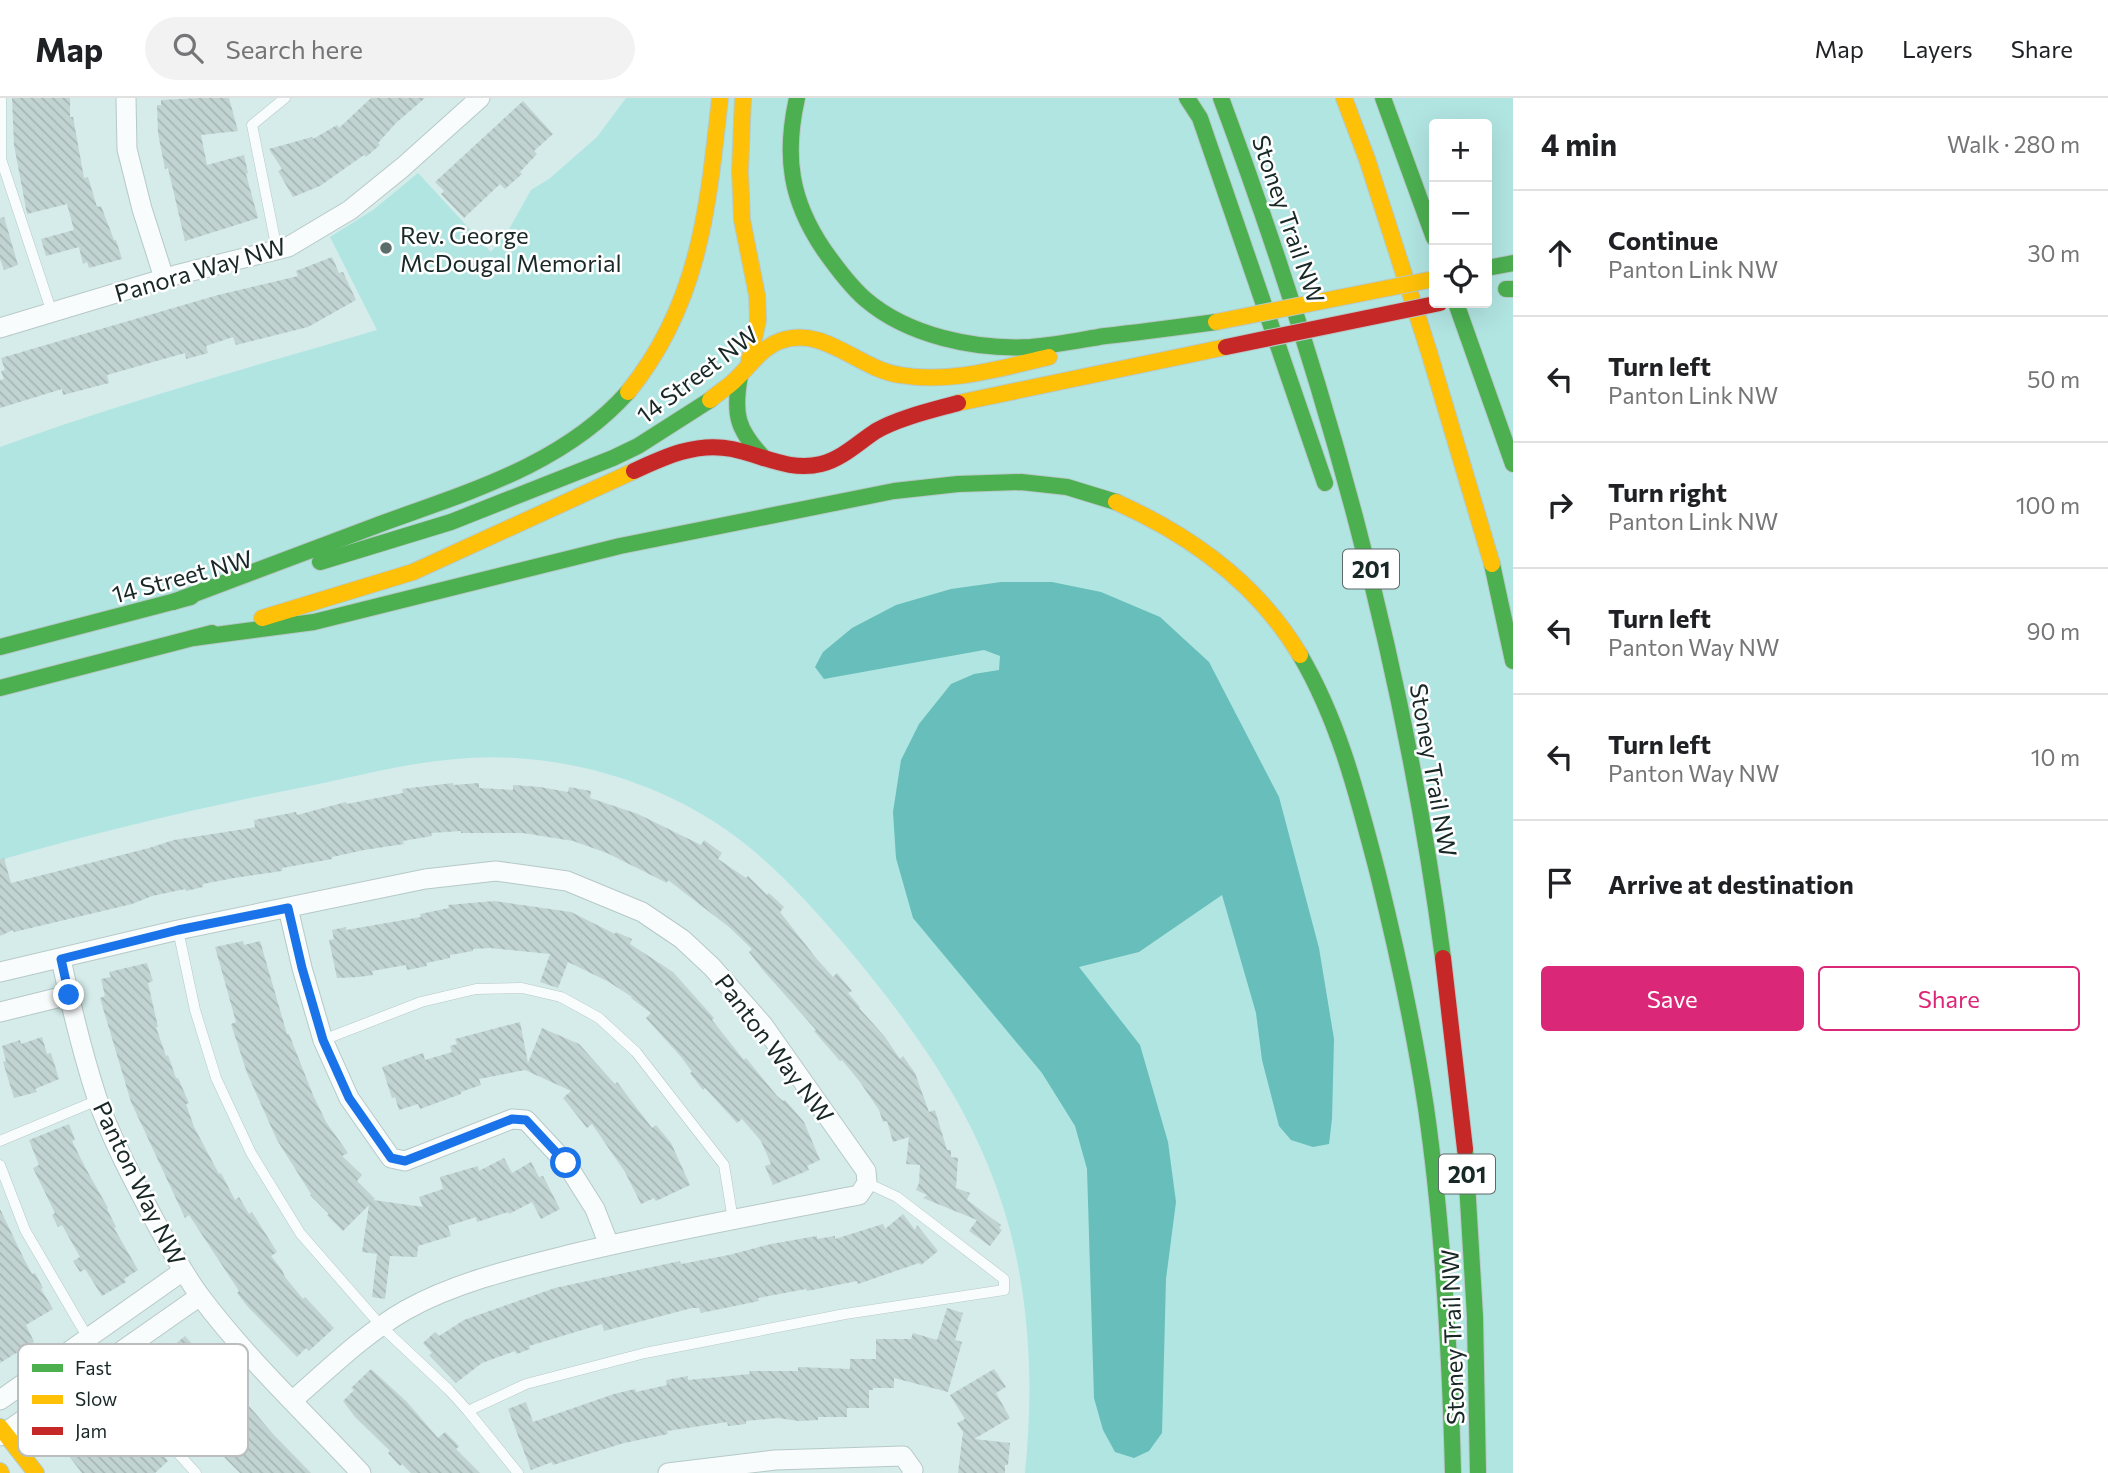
<!DOCTYPE html>
<html lang="en">
<head>
<meta charset="utf-8">
<style>
  :root { --surface:#fff; --page:#f2f2f2; --text:#202124; --muted:#757577; --line:#e0e0e0; --accent:#db2777 }
  body { margin:0; font-family:Commissioner,sans-serif; background:var(--page); color:var(--text) }
  .controls { position:absolute; right:21px; top:21px; display:grid; overflow:hidden; border-radius:7px; box-shadow:0 7px 28px #0002 }
  .controls button { width:63px; height:63px; display:grid; place-items:center; padding:0; border:0; border-bottom:2px solid var(--line); background:var(--surface); color:var(--text); font:35px sans-serif }
  .stop { position:absolute; width:21px; height:21px; margin:-16px; border:5px solid #1a73e8; border-radius:50%; background:#fff }
  .stop.end { background:#1a73e8; border-color:#fff; box-shadow:0 2px 7px #0008 }
  .list { margin:0; padding:0; list-style:none }
  h2 { display:flex; justify-content:space-between; align-items:center; height:91px; margin:0; padding:0 28px; font-size:30px }
  h2 small { font-size:23px; font-weight:400; color:var(--muted) }
  .list li { display:grid; grid-template-columns:46px 1fr auto; gap:21px; align-items:center; box-sizing:border-box; height:126px; padding:0 28px; border-top:2px solid var(--line) }
  .list b { display:block; font-size:26px; white-space:nowrap }
  .list p { margin:0; font-size:23px; white-space:nowrap; color:var(--muted) }
  .list em { font-size:23px; font-style:normal; color:var(--muted) }
  .actions { display:flex; gap:14px; padding:21px 28px }
  .actions a { flex:1; padding:16px 0; border:2px solid var(--accent); border-radius:7px; text-align:center; font-size:24px; color:var(--accent) }
  .actions .main { background:var(--accent); color:#fff }
  .icon { flex:none; width:38px; height:38px; fill:none; stroke:currentColor; stroke-width:2; stroke-linecap:round; stroke-linejoin:round }
  .map { position:relative; flex:none; width:1513px; height:1375px; overflow:hidden }
  header { display:flex; align-items:center; gap:42px; box-sizing:border-box; height:98px; padding:0 35px; background:var(--surface); border-bottom:2px solid var(--line) }
  header strong { font-size:33px }
  nav { display:flex; gap:38px; margin-inline-start:auto; font-size:24px }
  .search { width:490px; height:63px; background:var(--page); display:flex; align-items:center; gap:18px; box-sizing:border-box; padding:0 24px; border-radius:38px; color:var(--muted); font-size:26px }
  main { display:flex }
  aside { flex:1; background:var(--surface) }
  .map>svg:first-child { display:block }
</style>
</head>
<body>
<header>
<strong>Map</strong>
<div class="search"><svg class="icon" aria-label="search" viewBox="0 0 24 24"><circle cx="10" cy="10" r="6"/><path d="M15 15l6 6"/></svg>Search here</div>
<nav><a>Map</a><a>Layers</a><a>Share</a></nav>
</header>
<main>
<div class="map">
<svg width="1513" height="1375" viewBox="0 0 1513 1375">
  <defs>
    <pattern id="building-back-hatch" width="6" height="6" patternUnits="userSpaceOnUse" patternTransform="scale(1.75)"><rect width="6" height="6" fill="#c2d4d2"/><path d="M-1 5l2 2M0 0l6 6M5-1l2 2" fill="none" stroke="#a6b6b4"/></pattern>
  </defs>
  <rect width="100%" height="100%" fill="#d5ecea"/>
  <!-- green -->
  <path fill="#b1e5e2" fill-rule="evenodd" d="M626,0H1513V1375H1025C1033,1294 1031,1216 1011,1136C982,1023 918,934 844,846C804,800 765,756 713,723C655,686 584,664 515,660C447,655 380,673 314,687C208,708 104,732 0,762V349C124,304 251,269 377,232L330,139L373,112L418,75L491,154L508,133L531,92L549,81L597,39ZM1434,26H1487V205H1434Z"/>
  <!-- water -->
  <polygon fill="#67beba" points="1001,484 1052,484 1101,494 1160,519 1209,564 1279,699 1319,850 1334,941 1332,1021 1329,1046 1313,1049 1291,1042 1279,1028 1262,962 1256,915 1222,797 1139,854 1079,869 1140,947 1168,1044 1176,1104 1166,1181 1162,1335 1149,1353 1134,1360 1115,1354 1103,1332 1094,1300 1087,1071 1075,1028 1042,975 913,820 896,760 893,714 901,662 919,626 951,586 974,576 999,572 1000,558 984,552 824,581 815,569 823,554 852,530 896,507 951,491"/>
  <!-- building -->
  <g fill="url(#building-back-hatch)">
    <polygon points="12,0 70,0 70,19 73,19 84,80 88,79 97,109 101,108 114,142 116,142 122,161 89,170 87,164 83,166 79,149 46,158 41,141 74,132 67,106 27,116 14,47"/>
    <polygon points="198,0 229,0 238,33 201,37 207,67 244,57 248,75 246,76 258,120 185,143 168,70 165,71 158,35 157,7 161,7 161,2"/>
    <polygon points="371,0 425,0 396,25 378,45 380,47 366,59 364,57 320,88 293,99 278,73 282,71 269,51 312,39 313,41 337,27 339,30"/>
    <polygon points="523,3 553,36 534,53 537,56 520,74 522,76 505,91 500,86 464,120 441,96 444,93 435,84"/>
    <polygon points="4,119 18,167 4,172 0,161 0,120"/>
    <polygon points="332,159 339,175 343,174 356,202 308,229 236,247 233,239 206,248 208,255 186,261 185,255 107,277 109,285 63,297 62,291 0,310 0,282 4,281 1,273 5,272 1,260 218,197 298,178 296,173"/>
    <polygon points="453,685 453,687 479,685 479,690 513,692 513,687 540,689 568,694 569,689 591,693 590,700 638,716 701,747 704,742 722,755 718,761 746,780 748,778 767,797 769,795 784,809 780,814 816,860 833,879 837,875 852,893 848,895 860,909 859,910 885,939 900,961 903,958 915,975 929,1014 935,1012 947,1052 951,1052 951,1059 958,1060 956,1090 970,1095 967,1102 1001,1127 999,1130 1002,1132 990,1148 969,1133 977,1122 923,1100 927,1097 916,1092 919,1085 920,1067 906,1066 909,1039 893,1044 887,1023 883,1024 879,1012 860,984 842,962 840,963 826,947 814,933 816,932 762,871 749,854 752,851 729,829 668,782 667,785 607,755 573,743 523,735 461,735 461,733 431,735 432,738 403,743 404,746 364,752 332,759 332,761 282,770 282,773 234,780 203,786 203,789 186,793 185,791 152,798 132,806 14,834 13,832 0,838 0,761 4,760 11,785 149,750 174,742 251,730 255,729 254,722 296,714 297,717 346,704 347,706 372,701 403,695 402,691"/>
    <polygon points="494,803 571,814 615,836 616,834 632,841 630,846 673,874 714,920 712,922 744,962 746,960 777,998 783,1003 785,1002 804,1024 820,1062 807,1068 809,1072 773,1087 765,1068 771,1066 761,1043 742,1021 737,1025 705,990 703,992 690,975 692,974 682,960 646,920 651,915 631,900 632,899 609,884 568,864 558,890 540,884 550,856 490,850 473,851 473,853 450,857 450,860 426,865 427,868 407,872 406,867 372,873 373,877 359,879 337,880 329,842 334,841 332,832 346,829 346,832 421,819 420,816 449,810 448,807"/>
    <polygon points="243,843 244,847 260,843 287,936 289,936 313,997 326,1024 348,1055 342,1058 362,1077 357,1083 375,1101 373,1102 423,1109 419,1099 443,1091 440,1079 478,1068 479,1073 504,1060 512,1075 531,1064 539,1079 543,1078 560,1111 541,1121 532,1104 509,1116 508,1114 477,1124 476,1119 448,1128 451,1138 418,1148 417,1159 390,1158 385,1201 372,1199 377,1156 362,1154 369,1107 343,1133 327,1117 329,1116 310,1097 311,1096 277,1042 247,975 231,926 236,924 215,849"/>
    <polygon points="147,865 153,883 148,885 158,929 156,929 166,958 168,957 176,980 178,980 189,1005 186,1006 194,1029 219,1076 221,1075 235,1102 239,1099 249,1116 252,1114 277,1154 271,1158 282,1172 285,1179 303,1201 305,1199 334,1230 309,1253 306,1250 297,1259 248,1209 237,1195 239,1193 189,1117 185,1120 131,1004 100,900 105,898 101,881 111,879 109,874"/>
    <polygon points="520,924 528,965 542,930 579,946 615,986 617,984 652,1030 656,1027 671,1045 690,1087 656,1103 654,1100 641,1106 625,1074 592,1026 587,1030 563,1000 571,993 525,972 479,981 481,987 461,994 461,996 420,1011 418,1006 399,1012 395,999 392,1000 382,969 423,955 425,962 452,954 450,948 457,946 455,941"/>
    <polygon points="42,939 47,956 51,955 59,981 35,991 37,994 14,1000 3,964 6,963 2,948 20,942 21,946"/>
    <polygon points="69,1026 75,1042 72,1043 86,1071 108,1110 107,1111 116,1129 114,1130 138,1172 124,1181 126,1184 102,1198 85,1171 80,1174 73,1163 80,1159 62,1127 58,1129 52,1117 55,1115 33,1070 39,1067 29,1042"/>
    <polygon points="0,1111 24,1161 32,1176 35,1175 43,1190 41,1191 53,1211 26,1227 34,1244 0,1265"/>
    <polygon points="903,1116 915,1132 917,1127 938,1153 921,1167 919,1165 858,1186 857,1183 807,1193 806,1191 758,1200 759,1203 701,1215 699,1210 692,1210 604,1233 602,1226 529,1248 530,1251 517,1256 515,1253 482,1265 456,1285 429,1257 432,1255 423,1245 435,1234 439,1238 464,1222 555,1190 680,1163 681,1166 729,1157 771,1146 817,1138 817,1141 835,1138 835,1141 883,1126 885,1131"/>
    <polygon points="947,1210 963,1215 955,1242 962,1244 948,1294 894,1280 894,1290 873,1290 873,1292 869,1292 869,1310 847,1310 847,1319 818,1319 818,1322 799,1323 778,1320 746,1323 746,1326 728,1328 727,1324 667,1333 668,1336 624,1345 553,1367 552,1364 531,1372 508,1311 526,1304 533,1324 614,1296 635,1291 636,1294 667,1287 666,1282 688,1278 688,1282 750,1276 749,1273 798,1273 798,1269 850,1271 850,1261 876,1261 876,1241 911,1241 913,1235 937,1242"/>
    <polygon points="185,1238 247,1309 249,1308 273,1336 311,1375 240,1375 214,1349 141,1268 169,1246 172,1249"/>
    <polygon points="371,1271 407,1304 438,1340 445,1334 459,1348 456,1351 480,1375 411,1375 402,1366 400,1368 388,1355 390,1353 355,1319 343,1303 354,1292 351,1290"/>
    <polygon points="994,1271 1006,1289 996,1295 1010,1320 974,1341 1010,1345 1008,1367 1005,1367 1005,1375 958,1375 963,1334 957,1325 965,1321 950,1297"/>
    <polygon points="107,1289 142,1334 168,1363 155,1375 82,1375 51,1335"/>
  </g>
  <g fill="none" stroke-linecap="round" stroke-linejoin="round">
    <defs>
      <g id="lane">
        <polyline points="1,0 1,61 52,215"/>
        <polyline points="277,152 252,27 285,0"/>
        <polyline points="178,832 195,912 216,980 251,1055 300,1135 382,1229 449,1292 468,1313 518,1375"/>
        <polyline points="323,942 421,904 476,891 522,890 561,899 599,920 636,954 724,1067 733,1122"/>
        <polyline points="0,1043 98,1002"/>
        <polyline points="0,1067 25,1132 88,1240 137,1310 196,1375"/>
        <polyline points="468,1313 526,1286 645,1255 845,1216 1004,1192 1004,1181 897,1099 867,1085"/>
      </g>
      <g id="street">
        <polyline points="126,0 127,51 142,111 164,180"/>
        <polyline points="0,230 176,177 288,149 350,112 403,69 480,0"/>
        <polyline points="288,810 302,870 323,942 349,1000 391,1060 405,1063 512,1021 526,1022 566,1065 595,1111 609,1147"/>
        <path d="M61,861C71,908 82,954 97,1000C112,1043 135,1085 156,1125C170,1150 183,1175 200,1198C248,1262 307,1317 361,1375"/>
        <path d="M0,874L178,832L425,781L496,773L567,783L642,814L682,841L712,869L763,927L866,1073L867,1085L859,1097C763,1116 667,1133 572,1156C516,1170 456,1184 406,1212C364,1236 329,1271 293,1302"/>
        <polyline points="0,914 69,897"/>
        <polyline points="0,1302 183,1173"/>
        <polyline points="0,1338 200,1198"/>
        <polyline points="668,1375 775,1362 903,1358 913,1372 912,1375"/>
      </g>
      <g id="fast">
        <path d="M797,0C784,58 790,102 824,152C836,169 849,187 865,201C908,238 975,252 1031,249C1056,247 1080,242 1105,238C1142,234 1179,229 1216,224"/>
        <polyline points="1187,0 1200,20 1325,385"/>
        <path d="M1221,0C1325,280 1404,564 1443,860"/>
        <polyline points="1383,0 1434,140"/>
        <polyline points="1487,170 1513,165"/>
        <polyline points="1506,191 1513,191"/>
        <polyline points="1456,205 1513,366"/>
        <path d="M740,278C733,316 737,332 764,360"/>
        <polyline points="320,464 451,424 613,360 638,348 710,302"/>
        <polyline points="1492,466 1513,563"/>
        <path d="M173,504C243,478 313,452 383,425C471,393 564,366 628,294"/>
        <polyline points="193,540 314,524 620,448 894,393 958,386 1021,384 1067,389 1116,404"/>
        <polyline points="0,549 191,499"/>
        <path d="M1300,557C1340,625 1358,700 1378,776C1397,853 1414,931 1426,1010C1443,1128 1450,1255 1453,1375"/>
        <polyline points="0,590 212,535"/>
        <polyline points="1465,1051 1475,1219 1478,1375"/>
      </g>
      <g id="slow">
        <polyline points="743,0 740,73 742,122 757,197 758,222 749,264"/>
        <polyline points="1344,0 1367,61 1429,254 1492,466"/>
        <path d="M628,294C700,205 708,109 720,0"/>
        <path d="M710,302C718,295 728,289 735,282C750,268 761,250 780,243C824,227 858,271 900,277C950,286 1001,270 1049,259"/>
        <polyline points="958,305 1226,249"/>
        <path d="M1116,404C1190,437 1258,486 1300,557"/>
        <polyline points="262,520 413,474 634,373"/>
        <polyline points="0,1329 36,1375"/>
        <polyline points="0,1373 1,1375"/>
      </g>
      <g id="jam">
        <path d="M634,373C666,358 697,344 732,351C762,357 790,374 821,366C842,361 859,344 876,333C898,320 933,312 958,305"/>
        <polyline points="1443,860 1465,1051"/>
      </g>
    </defs>
    <!-- lane casing -->
    <use href="#lane" stroke="#b6c9c7" stroke-width="11"/>
    <!-- street casing -->
    <use href="#street" stroke="#b6c9c7" stroke-width="21"/>
    <!-- fast casing -->
    <use href="#fast" stroke="#b6c9c7" stroke-width="18"/>
    <!-- slow casing -->
    <use href="#slow" stroke="#b6c9c7" stroke-width="18"/>
    <!-- jam casing -->
    <use href="#jam" stroke="#b6c9c7" stroke-width="18"/>
    <!-- lane -->
    <use href="#lane" stroke="#f9fcfc" stroke-width="10"/>
    <!-- street -->
    <use href="#street" stroke="#f9fcfc" stroke-width="19"/>
    <!-- fast -->
    <use href="#fast" stroke="#4caf50" stroke-width="16"/>
    <!-- slow -->
    <use href="#slow" stroke="#ffc107" stroke-width="16"/>
    <!-- jam -->
    <use href="#jam" stroke="#c62828" stroke-width="16"/>
    <defs>
      <polyline id="slow-bridge" points="1216,224 1434,181"/>
      <polyline id="jam-bridge" points="1226,249 1440,205"/>
    </defs>
    <!-- slow-bridge casing -->
    <use href="#slow-bridge" stroke="#b6c9c7" stroke-width="18" stroke-linecap="butt"/>
    <!-- jam-bridge casing -->
    <use href="#jam-bridge" stroke="#b6c9c7" stroke-width="18" stroke-linecap="butt"/>
    <!-- slow-bridge -->
    <use href="#slow-bridge" stroke="#ffc107" stroke-width="16"/>
    <!-- jam-bridge -->
    <use href="#jam-bridge" stroke="#c62828" stroke-width="16"/>
  </g>
  <g fill="none" stroke-linecap="round" stroke-linejoin="round">
    <!-- route -->
    <polyline stroke="#1a73e8" stroke-width="9" points="69,897 61,861 178,832 288,810 302,870 323,942 349,1000 391,1060 405,1063 512,1021 526,1022 566,1065"/>
  </g>
  <!-- markers -->
  <circle fill="#5a6d6b" stroke="#fff" stroke-width="2.5" cx="386" cy="150" r="7"/>
  <g text-anchor="middle" dominant-baseline="central" stroke-width="5" stroke-linejoin="round" paint-order="stroke">
    <!-- shield labels -->
    <g fill="#fff" stroke="#5d6868" stroke-width="2">
      <rect x="1343" y="451.5" width="56" height="39" rx="5"/>
      <rect x="1439" y="1056.5" width="56" height="39" rx="5"/>
    </g>
    <g font-size="23" font-weight="bold" fill="#182827">
      <text x="1371" y="471">201</text>
      <text x="1467" y="1076">201</text>
    </g>
    <!-- street labels -->
    <g font-size="24" fill="#182827" stroke="#fff">
      <text transform="translate(1289 121) rotate(71)">Stoney Trail NW</text>
      <text transform="translate(200 171) rotate(-16)">Panora Way NW</text>
      <text transform="translate(697 276) rotate(-37)">14 Street NW</text>
      <text transform="translate(182 478) rotate(-15)">14 Street NW</text>
      <text transform="translate(1434 672) rotate(80)">Stoney Trail NW</text>
      <text transform="translate(775 950) rotate(53)">Panton Way NW</text>
      <text transform="translate(140 1085) rotate(64)">Panton Way NW</text>
      <text transform="translate(1452 1239) rotate(-92)">Stoney Trail NW</text>
    </g>
    <!-- poi labels -->
    <g font-size="24" fill="#182827" stroke="#fff" text-anchor="start">
      <text x="400" y="136">Rev. George<tspan x="400" dy="28">McDougal Memorial</tspan></text>
    </g>
  </g>
  <!-- legend -->
  <rect x="18" y="1246" width="230" height="112" rx="10" fill="#fff" stroke="#babebe" stroke-width="2"/>
  <rect x="32" y="1266" width="31" height="8" fill="#4caf50"/>
  <rect x="32" y="1297" width="31" height="9" fill="#ffc107"/>
  <rect x="32" y="1329" width="31" height="8" fill="#c62828"/>
  <g font-size="19" fill="#182827">
    <text x="75" y="1277">Fast</text>
    <text x="75" y="1308">Slow</text>
    <text x="75" y="1340">Jam</text>
  </g>
</svg>
<div class="controls">
<button>+</button>
<button>−</button>
<button><svg class="icon" aria-label="locate" viewBox="0 0 24 24"><circle cx="12" cy="12" r="6"/><path d="M12 2v4M12 18v4M2 12h4M18 12h4"/></svg></button>
</div>
<div class="stop" style="left:566px;top:1065px"></div>
<div class="stop end" style="left:69px;top:897px"></div>
</div>
<aside>
<h2>4 min<small>Walk · 280 m</small></h2>
<ul class="list">
<li><svg class="icon" aria-label="ahead" viewBox="0 0 24 24"><path d="M12 20V5M6 11l6-6 6 6"/></svg><div><b>Continue</b><p>Panton Link NW</p></div><em>30 m</em></li>
<li><svg class="icon" aria-label="left" viewBox="0 0 24 24"><path d="M17 20v-9H6M10 6l-5 5 5 5"/></svg><div><b>Turn left</b><p>Panton Link NW</p></div><em>50 m</em></li>
<li><svg class="icon" aria-label="right" viewBox="0 0 24 24"><path d="M7 20v-9h11M14 6l5 5-5 5"/></svg><div><b>Turn right</b><p>Panton Link NW</p></div><em>100 m</em></li>
<li><svg class="icon" aria-label="left" viewBox="0 0 24 24"><path d="M17 20v-9H6M10 6l-5 5 5 5"/></svg><div><b>Turn left</b><p>Panton Way NW</p></div><em>90 m</em></li>
<li><svg class="icon" aria-label="left" viewBox="0 0 24 24"><path d="M17 20v-9H6M10 6l-5 5 5 5"/></svg><div><b>Turn left</b><p>Panton Way NW</p></div><em>10 m</em></li>
<li><svg class="icon" aria-label="arrive" viewBox="0 0 24 24"><path d="M6 21V4h12l-3 4 3 4H6"/></svg><div><b>Arrive at destination</b></div></li>
</ul>
<div class="actions"><a class="main">Save</a><a>Share</a></div>
</aside>
</main>
</body>
</html>
